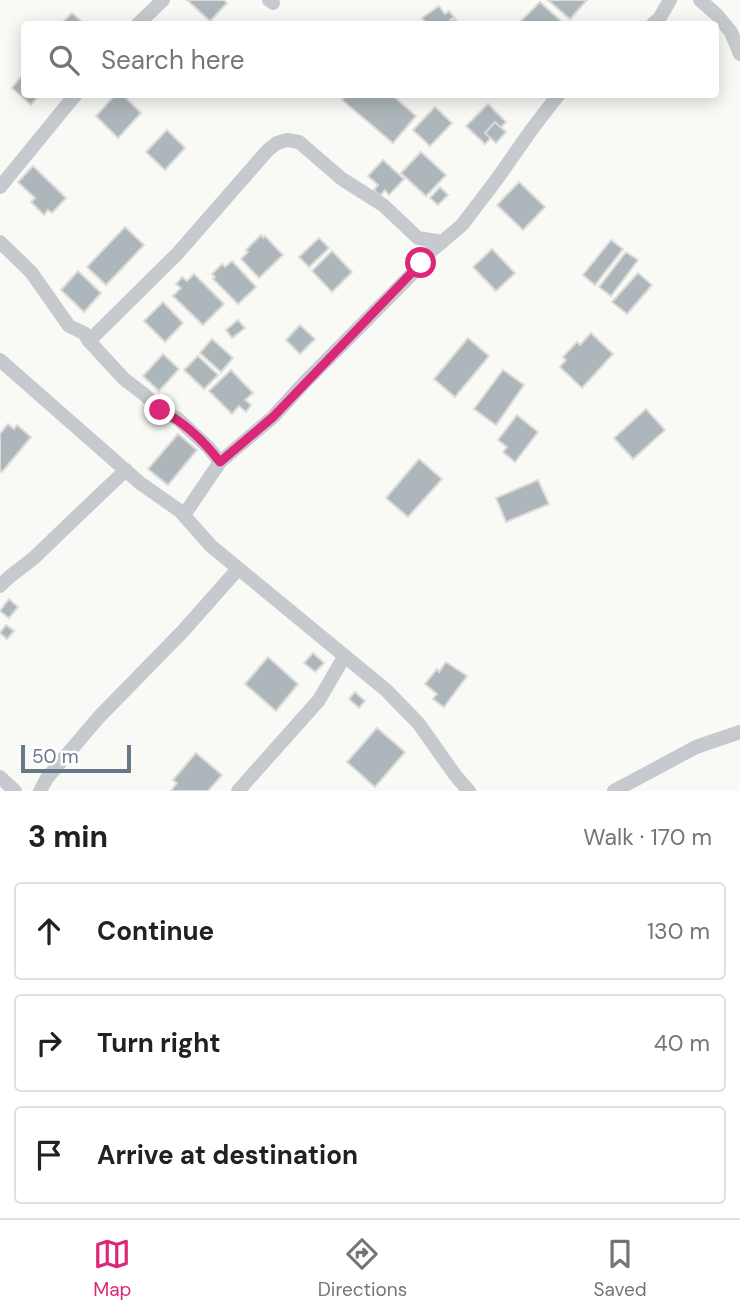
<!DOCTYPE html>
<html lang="en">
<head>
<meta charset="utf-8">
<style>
  :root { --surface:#fff; --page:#f2f2f2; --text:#202124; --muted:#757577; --line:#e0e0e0; --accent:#db2777 }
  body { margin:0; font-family:"DM Sans",sans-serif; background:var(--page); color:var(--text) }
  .scale { position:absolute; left:21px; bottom:18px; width:110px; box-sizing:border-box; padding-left:7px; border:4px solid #667989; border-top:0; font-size:19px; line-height:24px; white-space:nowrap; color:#667989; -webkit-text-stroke:5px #fff; paint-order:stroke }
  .stop { position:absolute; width:21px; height:21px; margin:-16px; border:5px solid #db2777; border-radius:50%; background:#fff }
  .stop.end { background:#db2777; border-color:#fff; box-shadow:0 2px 7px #0008 }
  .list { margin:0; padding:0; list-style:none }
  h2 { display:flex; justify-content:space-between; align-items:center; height:91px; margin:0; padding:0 28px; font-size:30px }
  h2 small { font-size:23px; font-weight:400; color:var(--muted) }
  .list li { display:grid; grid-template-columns:46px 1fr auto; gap:21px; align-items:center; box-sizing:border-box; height:98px; margin:0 14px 14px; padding:0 14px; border:2px solid var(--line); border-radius:7px }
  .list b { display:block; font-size:26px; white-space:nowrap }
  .list em { font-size:23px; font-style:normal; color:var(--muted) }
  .icon { flex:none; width:38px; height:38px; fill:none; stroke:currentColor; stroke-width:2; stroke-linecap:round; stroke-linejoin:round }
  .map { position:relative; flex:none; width:740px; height:791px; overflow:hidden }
  .search { position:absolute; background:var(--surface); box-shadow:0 4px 18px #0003; left:21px; right:21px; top:21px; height:77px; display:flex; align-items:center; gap:18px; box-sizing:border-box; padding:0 24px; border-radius:7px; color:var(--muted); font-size:26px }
  .sheet { height:427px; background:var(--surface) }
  nav { display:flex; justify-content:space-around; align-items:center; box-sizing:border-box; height:98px; border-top:2px solid var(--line); background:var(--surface); font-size:19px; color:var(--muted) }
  nav a { display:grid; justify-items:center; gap:4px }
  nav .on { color:var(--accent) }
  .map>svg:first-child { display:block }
</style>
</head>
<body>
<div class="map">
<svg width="740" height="791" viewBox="0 0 740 791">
  <rect width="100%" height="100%" fill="#f9f9f6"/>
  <!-- building -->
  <g fill="#adb6bb" stroke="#dbdbd8" stroke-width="2">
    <polygon points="187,0 224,0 227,3 210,21"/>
    <polygon points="548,0 587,0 570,19"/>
    <polygon points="540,2 564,24 524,24 521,21"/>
    <polygon points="439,6 445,14 449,11 454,17 450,20 451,22 455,19 459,24 427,24 422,18"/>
    <polygon points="72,13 84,24 61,24"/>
    <polygon points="24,73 24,94 40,94 31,105 12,88"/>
    <polygon points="116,94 122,94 141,113 118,138 96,116"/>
    <polygon points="347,94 391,94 416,116 393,143 342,100"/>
    <polygon points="488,104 506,122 485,144 466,126"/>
    <polygon points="435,107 452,123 430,146 413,130"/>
    <polygon points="495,122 506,132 496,143 485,133"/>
    <polygon points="167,130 185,148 165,170 146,152"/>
    <polygon points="421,152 446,175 426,196 401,173"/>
    <polygon points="383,160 404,179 389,195 385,190 380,196 374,190 378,185 368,176"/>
    <polygon points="33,166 66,198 52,213 48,210 44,215 31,202 35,198 18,182"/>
    <polygon points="519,182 545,207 523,230 497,205"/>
    <polygon points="440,187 448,195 438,205 430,198"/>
    <polygon points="125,227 144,245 106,285 87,267"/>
    <polygon points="261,235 263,238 265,236 283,255 259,278 241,259 248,252 246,250"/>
    <polygon points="319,238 329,248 309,267 299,257"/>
    <polygon points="611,240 623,249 595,285 583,275"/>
    <polygon points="492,249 515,273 496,291 473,267"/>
    <polygon points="332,251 352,272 332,292 312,271"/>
    <polygon points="626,252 638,260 611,296 599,287"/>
    <polygon points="232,261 256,287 238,304 213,279 215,277 212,274 222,264 225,267"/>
    <polygon points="78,271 101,293 84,312 61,290"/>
    <polygon points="638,273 652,285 627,314 612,302"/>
    <polygon points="194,274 224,304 203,325 173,296 181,288 176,284 182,277 187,281"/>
    <polygon points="163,302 183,323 165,342 144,321"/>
    <polygon points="238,320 245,328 232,338 226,330"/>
    <polygon points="300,325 315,339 300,354 286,340"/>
    <polygon points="591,333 613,354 582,388 560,367 566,360 563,357 577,342 580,345"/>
    <polygon points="468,338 489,356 455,397 434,379"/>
    <polygon points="212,339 233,358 221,372 200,353"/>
    <polygon points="163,354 179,369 159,391 143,376"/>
    <polygon points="198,356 218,375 204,389 184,370"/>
    <polygon points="231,370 253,393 245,400 251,405 246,412 239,406 232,414 209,391"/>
    <polygon points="503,370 524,385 496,425 474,409"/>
    <polygon points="646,409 665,430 633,459 614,438"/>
    <polygon points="517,415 538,432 515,462 503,452 507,447 498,440"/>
    <polygon points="8,424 14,429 17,425 31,437 2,472 0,470 0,434"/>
    <polygon points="178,434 197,450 168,485 148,469"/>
    <polygon points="419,459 442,479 408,517 386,498"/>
    <polygon points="538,480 549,504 506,522 496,498"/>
    <polygon points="9,599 18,607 9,618 0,611"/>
    <polygon points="6,625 14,631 7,639 0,633"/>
    <polygon points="313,653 324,663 315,672 304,663"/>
    <polygon points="268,657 298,684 276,711 245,684"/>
    <polygon points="446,662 467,676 444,707 433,699 437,694 425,684 437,669 439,672"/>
    <polygon points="355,692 365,701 359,708 349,699"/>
    <polygon points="377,728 405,752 375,787 347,762"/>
    <polygon points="196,753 222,775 208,791 171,791 177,783 173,780"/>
  </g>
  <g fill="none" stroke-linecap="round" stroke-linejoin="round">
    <!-- street -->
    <g stroke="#c6cace" stroke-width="14">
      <polyline points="269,0 273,3"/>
      <polyline points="700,0 716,14 731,32 740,54"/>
      <polyline points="138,24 163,0"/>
      <polyline points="653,24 659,19 670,0"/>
      <polyline points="0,187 76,94"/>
      <polyline points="0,242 31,272 69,326 84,333 89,341 124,379 145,395 160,410 178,419 209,448 220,462"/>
      <polyline points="89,341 177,254 268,150 277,143 287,140 299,142 342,179 383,205 418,238 442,242"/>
      <polyline points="0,360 140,483 180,511 211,546 386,690 419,724 455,775 469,791"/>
      <polyline points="184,515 220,462 273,417 304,383 410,276 430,252 462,225 497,179 532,129 559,94"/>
      <path d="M0,586C11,573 26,566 38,554C67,526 96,498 126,470"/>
      <polyline points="0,777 15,791"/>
      <polyline points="40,791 47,778 99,717 183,631 238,569"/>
      <polyline points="238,791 319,700 344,657"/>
      <polyline points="614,791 696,747 740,732"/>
    </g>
  </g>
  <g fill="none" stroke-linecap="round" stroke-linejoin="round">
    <!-- route -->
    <path stroke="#db2777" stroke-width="9" d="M160,410C185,422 203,440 220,462L273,417L421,263"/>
  </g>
</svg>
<div class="scale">50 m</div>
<div class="stop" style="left:421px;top:263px"></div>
<div class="stop end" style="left:160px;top:410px"></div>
<div class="search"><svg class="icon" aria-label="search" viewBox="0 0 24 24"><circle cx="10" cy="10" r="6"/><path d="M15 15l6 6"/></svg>Search here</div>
</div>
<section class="sheet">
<h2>3 min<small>Walk · 170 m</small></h2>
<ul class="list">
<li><svg class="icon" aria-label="ahead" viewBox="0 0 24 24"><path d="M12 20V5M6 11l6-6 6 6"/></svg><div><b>Continue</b></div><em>130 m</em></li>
<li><svg class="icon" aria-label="right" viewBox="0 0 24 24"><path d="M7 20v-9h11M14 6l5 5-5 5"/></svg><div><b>Turn right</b></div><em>40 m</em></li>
<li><svg class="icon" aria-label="arrive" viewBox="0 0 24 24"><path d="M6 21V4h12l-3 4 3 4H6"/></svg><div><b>Arrive at destination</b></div></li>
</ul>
</section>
<nav>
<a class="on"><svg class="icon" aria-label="map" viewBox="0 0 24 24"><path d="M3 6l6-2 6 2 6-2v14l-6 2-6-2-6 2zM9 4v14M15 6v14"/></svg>Map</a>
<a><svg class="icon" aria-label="directions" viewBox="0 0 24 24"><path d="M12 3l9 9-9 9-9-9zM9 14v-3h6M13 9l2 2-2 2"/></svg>Directions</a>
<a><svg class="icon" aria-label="saved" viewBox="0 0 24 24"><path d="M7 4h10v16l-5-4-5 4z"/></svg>Saved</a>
</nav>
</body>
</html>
